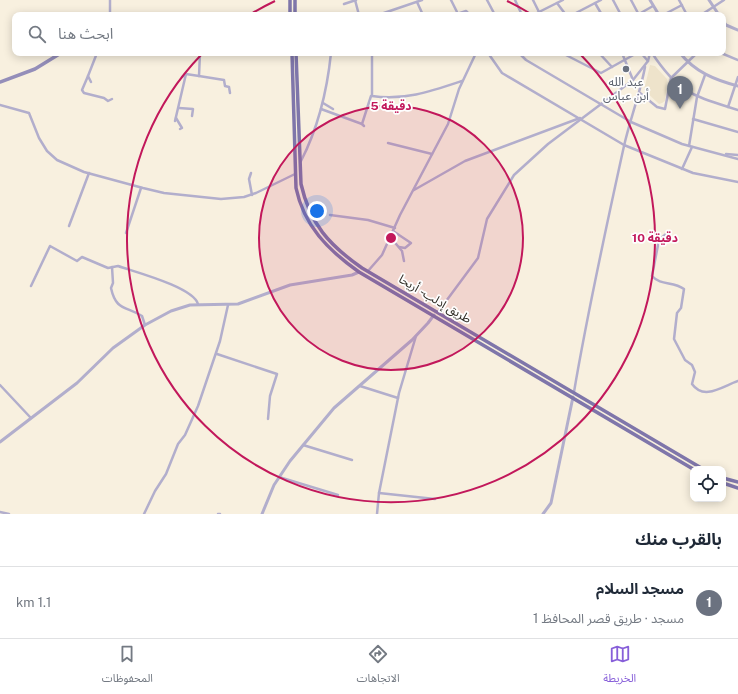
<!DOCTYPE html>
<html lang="ar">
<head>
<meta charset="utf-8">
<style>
  :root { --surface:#fff; --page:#f6f6f7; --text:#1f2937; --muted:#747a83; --line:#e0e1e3; --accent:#875fd9 }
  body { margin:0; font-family:"Public Sans","Noto Sans Arabic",sans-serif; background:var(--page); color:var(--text); direction:rtl }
  .controls { position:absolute; right:12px; bottom:12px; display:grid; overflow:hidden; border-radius:8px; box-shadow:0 2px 10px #0003 }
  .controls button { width:36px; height:36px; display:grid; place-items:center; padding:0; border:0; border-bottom:1px solid var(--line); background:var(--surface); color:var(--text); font:20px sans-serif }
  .you { position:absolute; left:317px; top:211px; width:14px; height:14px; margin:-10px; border:3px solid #fff; border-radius:50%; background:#1a73e8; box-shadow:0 0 0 6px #1a73e833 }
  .badge { display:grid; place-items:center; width:26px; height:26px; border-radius:50%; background:var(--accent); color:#fff; font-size:13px; font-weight:700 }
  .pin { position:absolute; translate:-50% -33px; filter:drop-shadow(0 1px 2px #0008) }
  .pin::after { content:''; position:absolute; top:21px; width:14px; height:12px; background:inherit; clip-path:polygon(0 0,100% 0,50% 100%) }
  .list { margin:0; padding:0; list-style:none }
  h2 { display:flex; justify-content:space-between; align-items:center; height:52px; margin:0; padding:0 16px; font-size:17px }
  h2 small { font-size:13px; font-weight:400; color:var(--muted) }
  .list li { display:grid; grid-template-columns:26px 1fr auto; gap:12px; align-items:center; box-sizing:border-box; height:72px; padding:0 16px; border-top:1px solid var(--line) }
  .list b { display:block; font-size:15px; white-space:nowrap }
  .list p { margin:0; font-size:13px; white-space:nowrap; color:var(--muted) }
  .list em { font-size:13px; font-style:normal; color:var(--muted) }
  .icon { flex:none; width:22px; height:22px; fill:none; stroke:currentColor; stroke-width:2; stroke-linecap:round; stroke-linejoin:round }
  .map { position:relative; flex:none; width:738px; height:514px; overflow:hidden; direction:ltr }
  .search { position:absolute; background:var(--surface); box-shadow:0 2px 10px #0003; left:12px; right:12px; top:12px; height:44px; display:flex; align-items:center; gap:10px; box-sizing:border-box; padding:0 14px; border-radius:8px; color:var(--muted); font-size:15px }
  .sheet { height:124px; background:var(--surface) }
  nav { display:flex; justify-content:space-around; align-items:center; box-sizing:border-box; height:56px; border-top:1px solid var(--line); background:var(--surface); font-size:11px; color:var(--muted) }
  nav a { display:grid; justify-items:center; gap:2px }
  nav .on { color:var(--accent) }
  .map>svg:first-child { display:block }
</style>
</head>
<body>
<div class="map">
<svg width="738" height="514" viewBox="0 0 738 514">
  <rect width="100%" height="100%" fill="#f8f0df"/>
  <!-- built -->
  <polygon fill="#eee3cb" points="650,65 655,66 667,79 665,101 662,103 659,104 644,90"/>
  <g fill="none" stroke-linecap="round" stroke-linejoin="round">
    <!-- minor -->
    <g stroke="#b2aecc" stroke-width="2.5">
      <polyline points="110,0 110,15"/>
      <polyline points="355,0 359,15"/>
      <polyline points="451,0 458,14"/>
      <polyline points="487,0 495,15"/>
      <polyline points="515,0 522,15"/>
      <polyline points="533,0 539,12"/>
      <polyline points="613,0 621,15"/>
      <polyline points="631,0 639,15"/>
      <polyline points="679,0 687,15"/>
      <polyline points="417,2 423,15"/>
      <polyline points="557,3 566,15"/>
      <polyline points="595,3 602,15"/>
      <polyline points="344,4 356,0"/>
      <polyline points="639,14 653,6"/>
      <polyline points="378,15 422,0"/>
      <polyline points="454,15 466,11 470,15"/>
      <polyline points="533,15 563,0"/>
      <polyline points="572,15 601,0"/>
      <polyline points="663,15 682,5"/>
      <polyline points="701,15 724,0"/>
      <polyline points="200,53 199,76 224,80 225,86 229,87 230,93"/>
      <path d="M372,53V96C404,101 432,91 462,81"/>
      <polyline points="488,53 502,73 624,145 693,173 738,182"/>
      <polyline points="519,53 526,60 631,122 682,144 738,159"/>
      <polyline points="562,53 601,73 637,53"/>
      <polyline points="599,53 612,67"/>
      <polyline points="622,53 633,80"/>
      <polyline points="641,53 648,61"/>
      <path d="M652,53C679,94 694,96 738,110"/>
      <polyline points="721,53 738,60"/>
      <polyline points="88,76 82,90 84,93 104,98 108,101 112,99"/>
      <polyline points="182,77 186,74 199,76"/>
      <polyline points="91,82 88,76 97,53"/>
      <polyline points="640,93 657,107 665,109 671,78 697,53"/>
      <polyline points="323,103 333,109"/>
      <polyline points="0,105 29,113 39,138 47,151 57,160 84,172 143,188 164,193 221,199 244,197 256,193 295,174"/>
      <polyline points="728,107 738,77"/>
      <polyline points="179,108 193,109 192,116"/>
      <polyline points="321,109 362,124"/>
      <polyline points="176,118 182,128 180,129"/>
      <polyline points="693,119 738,132"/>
      <polyline points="175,121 186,74"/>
      <polyline points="364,126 362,124 371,96"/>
      <polyline points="388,143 432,154"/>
      <polyline points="689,146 697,97 705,75"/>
      <polyline points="726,154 738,155"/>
      <path d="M301,161C319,126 327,92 331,53"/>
      <polyline points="682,169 692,147"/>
      <polyline points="251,173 249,179 252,195"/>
      <polyline points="414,190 465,161 580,118"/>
      <polyline points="330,215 368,220 395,228"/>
      <polyline points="69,226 89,173"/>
      <polyline points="393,231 411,243 405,248 399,247"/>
      <polyline points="126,233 141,188"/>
      <path d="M666,234L659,240L652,276C661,286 673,281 684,289L681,308L677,313L674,339L685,360L692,365L695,372L692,384C704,401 723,386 738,381"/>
      <polyline points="391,238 402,251 404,261"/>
      <path d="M112,267L113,283L111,288C116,311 126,306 142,316L145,325"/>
      <polyline points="368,271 382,255 400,215 448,124 459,89 476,53"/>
      <path d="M31,286L50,246L77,261L82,257L108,268L118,266C135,272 193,287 198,304"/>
      <polyline points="438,312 478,258 487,219 514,175 548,144 633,80 648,61 650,53"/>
      <polyline points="217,354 277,374 270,396 268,419"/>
      <polyline points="0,385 30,417"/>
      <polyline points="360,386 398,398"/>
      <path d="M574,392C588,309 606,228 624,146C630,119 640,94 645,67"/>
      <polyline points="303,445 352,460"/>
      <polyline points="279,477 338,495"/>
      <polyline points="379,493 435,499"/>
      <polyline points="0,512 9,514"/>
      <polyline points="144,514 155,491 166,474 178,444 185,435 198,406 220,341 228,305"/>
      <polyline points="218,514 220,514"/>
      <polyline points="377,514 379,493 399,393 416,336"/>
    </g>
    <!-- tertiary -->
    <g stroke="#b2aecc" stroke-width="3">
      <polyline points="650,0 659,15"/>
      <polyline points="709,0 719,15"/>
      <polyline points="723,21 726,25 738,30"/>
      <path d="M680,53C695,72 715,80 738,86"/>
      <polyline points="0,442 77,383 113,348 145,325 171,311 190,305 238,304 290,285 352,275 359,272"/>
      <polyline points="262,514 274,485 290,461 334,408 412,340 428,323 434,315"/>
      <polyline points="543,514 551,503 573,397"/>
    </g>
    <!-- secondary -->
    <polyline stroke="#948eb9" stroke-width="3.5" points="0,82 35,69 61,53"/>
    <!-- primary -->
    <g stroke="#7f76aa" stroke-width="3.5">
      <polyline points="290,0 290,15"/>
      <polyline points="295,0 295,15"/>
      <path d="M292,53L296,188C304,226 328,250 359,272L693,469"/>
      <path d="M296,53L301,184C310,224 329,245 362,268L703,469"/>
      <polyline points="723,478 738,482"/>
      <polyline points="723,483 738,488"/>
    </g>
  </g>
  <!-- distance rings -->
  <circle cx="391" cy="238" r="132" fill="#c2185b" fill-opacity=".12"/>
  <g fill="none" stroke="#c2185b" stroke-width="2">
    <circle cx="391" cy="238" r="132"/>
    <path d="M251 14A264 264 0 0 1 275 1M507 1A264 264 0 0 1 531 14M581 55A264 264 0 1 1 201 55"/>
  </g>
  <!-- markers -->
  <circle fill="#6b7280" stroke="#fefefe" stroke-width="1.5" cx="626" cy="69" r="4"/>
  <g text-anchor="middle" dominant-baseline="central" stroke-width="3.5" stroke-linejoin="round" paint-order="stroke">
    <!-- worship labels -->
    <g font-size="12" fill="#5b616d" stroke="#fefefe">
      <text x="626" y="82">عبد الله<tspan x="626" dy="14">أبن عباس</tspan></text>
    </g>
    <!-- street labels -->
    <g font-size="12" fill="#2d2a23" stroke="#fefefe">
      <text transform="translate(435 299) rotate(31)">طريق إدلب - أريحا</text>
    </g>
  </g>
  <circle cx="391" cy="238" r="6" fill="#c2185b" stroke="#fefefe" stroke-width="2"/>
  <g font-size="12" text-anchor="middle" font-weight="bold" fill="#c2185b" stroke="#fefefe" stroke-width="3.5" stroke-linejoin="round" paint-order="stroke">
    <text x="391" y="110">5 دقيقة</text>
    <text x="655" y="242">10 دقيقة</text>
  </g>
</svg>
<div class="controls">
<button><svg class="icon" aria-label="locate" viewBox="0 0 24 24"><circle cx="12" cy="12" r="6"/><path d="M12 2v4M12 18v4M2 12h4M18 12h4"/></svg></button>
</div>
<div class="you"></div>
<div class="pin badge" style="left:680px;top:109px;background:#6b7280">1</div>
<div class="search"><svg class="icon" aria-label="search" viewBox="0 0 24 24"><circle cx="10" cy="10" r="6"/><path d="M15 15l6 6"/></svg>ابحث هنا</div>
</div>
<section class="sheet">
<h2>بالقرب منك<small></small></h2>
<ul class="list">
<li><span class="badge" style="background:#6b7280">1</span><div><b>مسجد السلام</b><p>مسجد · طريق قصر المحافظ 1</p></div><em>1.1 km</em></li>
</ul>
</section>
<nav>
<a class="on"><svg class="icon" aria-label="map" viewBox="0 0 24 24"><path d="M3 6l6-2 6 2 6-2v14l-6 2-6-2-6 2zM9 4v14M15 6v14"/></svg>الخريطة</a>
<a><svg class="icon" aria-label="directions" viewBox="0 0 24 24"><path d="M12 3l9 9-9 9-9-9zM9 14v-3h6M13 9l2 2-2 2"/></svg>الاتجاهات</a>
<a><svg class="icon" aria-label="saved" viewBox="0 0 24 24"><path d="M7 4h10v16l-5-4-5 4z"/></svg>المحفوظات</a>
</nav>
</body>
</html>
